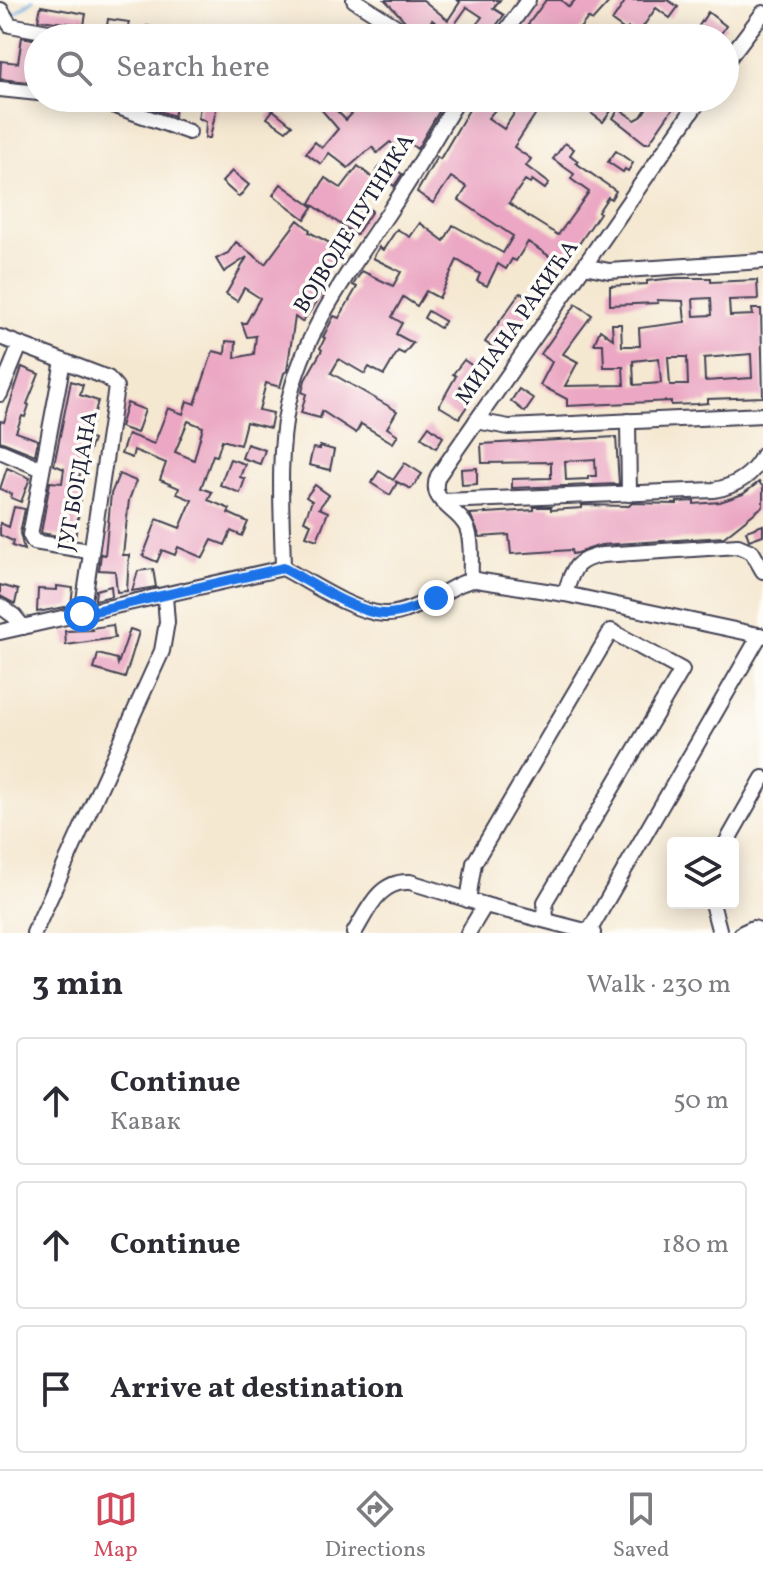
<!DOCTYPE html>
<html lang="en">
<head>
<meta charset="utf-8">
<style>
  :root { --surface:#fff; --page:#f2f2f3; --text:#2b2b33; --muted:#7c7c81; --line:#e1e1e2; --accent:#d1495b }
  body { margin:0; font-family:Vollkorn,serif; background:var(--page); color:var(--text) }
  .controls { position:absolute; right:24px; bottom:24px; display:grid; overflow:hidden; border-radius:8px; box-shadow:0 4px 20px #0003 }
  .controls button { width:72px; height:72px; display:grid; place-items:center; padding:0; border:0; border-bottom:2px solid var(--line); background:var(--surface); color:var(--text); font:40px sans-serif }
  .stop { position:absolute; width:24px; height:24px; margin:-18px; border:6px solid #1a73e8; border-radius:50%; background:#fff }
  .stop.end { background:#1a73e8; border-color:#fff; box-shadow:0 2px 8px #0008 }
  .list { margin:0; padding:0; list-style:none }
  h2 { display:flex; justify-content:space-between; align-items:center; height:104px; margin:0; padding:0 32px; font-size:34px }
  h2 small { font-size:26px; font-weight:400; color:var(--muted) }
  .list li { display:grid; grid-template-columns:52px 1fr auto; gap:24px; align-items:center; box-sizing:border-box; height:128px; margin:0 16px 16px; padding:0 16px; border:2px solid var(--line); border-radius:8px }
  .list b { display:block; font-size:30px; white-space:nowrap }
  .list p { margin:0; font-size:26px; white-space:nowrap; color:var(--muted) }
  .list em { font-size:26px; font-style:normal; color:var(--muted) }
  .icon { flex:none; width:44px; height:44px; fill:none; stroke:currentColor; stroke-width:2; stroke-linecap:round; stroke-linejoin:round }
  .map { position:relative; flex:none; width:763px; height:933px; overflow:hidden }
  .search { position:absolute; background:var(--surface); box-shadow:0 4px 20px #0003; left:24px; right:24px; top:24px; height:88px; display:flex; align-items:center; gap:20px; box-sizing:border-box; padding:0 28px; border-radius:44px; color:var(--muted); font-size:30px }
  .sheet { height:536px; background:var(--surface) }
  nav { display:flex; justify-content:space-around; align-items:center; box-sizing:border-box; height:112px; border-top:2px solid var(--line); background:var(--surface); font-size:22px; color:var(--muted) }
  nav a { display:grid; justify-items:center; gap:4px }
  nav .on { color:var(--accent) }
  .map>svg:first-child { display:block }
</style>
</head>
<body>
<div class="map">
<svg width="763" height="933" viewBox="0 0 763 933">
  <rect width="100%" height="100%" fill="#fdfcf7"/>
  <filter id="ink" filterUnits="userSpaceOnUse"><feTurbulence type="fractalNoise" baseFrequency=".0125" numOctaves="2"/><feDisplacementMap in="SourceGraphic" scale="16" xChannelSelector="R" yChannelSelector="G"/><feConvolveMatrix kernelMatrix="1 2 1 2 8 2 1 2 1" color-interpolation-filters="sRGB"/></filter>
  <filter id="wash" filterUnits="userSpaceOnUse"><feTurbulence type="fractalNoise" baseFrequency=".006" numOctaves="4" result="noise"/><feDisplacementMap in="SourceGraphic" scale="32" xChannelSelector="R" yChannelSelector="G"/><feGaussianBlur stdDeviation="1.8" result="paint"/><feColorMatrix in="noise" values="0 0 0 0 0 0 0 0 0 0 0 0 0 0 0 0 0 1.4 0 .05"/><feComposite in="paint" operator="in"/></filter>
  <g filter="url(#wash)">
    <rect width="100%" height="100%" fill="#f5e8d1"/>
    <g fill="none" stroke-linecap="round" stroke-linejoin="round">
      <!-- stream -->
      <polyline stroke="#6face1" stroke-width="3" points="12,16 33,0"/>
    </g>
    <g id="blocks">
      <!-- building -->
      <g fill="#eba7c3" fill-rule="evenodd">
        <path d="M385,0H423L448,20L460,2L457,0H500L493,8L504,15L487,38H445L449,33L432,20L422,33L405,21ZM467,7L482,17L468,35L455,24Z"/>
        <polygon points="546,0 561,0 569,7 575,0 611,0 592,21 588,18 577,32 584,38 518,38"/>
        <polygon points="626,0 668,0 678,7 670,18 656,8 638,34 628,28 626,31 612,21"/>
        <polygon points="41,6 86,14 84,25 38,20"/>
        <polygon points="708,12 726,26 718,38 698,38 693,35"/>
        <polygon points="108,19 129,22 126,37 106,33"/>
        <polygon points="147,26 167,30 166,38 145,38"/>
        <polygon points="22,37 38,40 38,83 0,79 1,61 18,63"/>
        <polygon points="122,98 178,98 174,116"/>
        <polygon points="371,98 447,98 417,149 403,138 396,147 390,142 377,153 372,147 348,168 329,153 321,164 306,153 315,142 322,148 338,129 320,108 327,101 346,120 359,106 363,109"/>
        <path d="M469,98H546L514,147L531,159L526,166L549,183L545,189L532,180L530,183L525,180L509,203L529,217L558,235L589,192L571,179L574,174L553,159L565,143L574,149L570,155L578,161L576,163L616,191L611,199L608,197L598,212L600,213L564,266L528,242L516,261L512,259L506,269L498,264L487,286L477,281L480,274L457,260L439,298L426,291L417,306L403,297L392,317L402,323L396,334L413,343L404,354L398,351L384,375L369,367L365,374L339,359L331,373L397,411L387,428L398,435L393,443L361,424L356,433L322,411L320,418L301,413L306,394L302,392L305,380L322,350L320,348L325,338L323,337L334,316L339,318L357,287L353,285L362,271L393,286L401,272L373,258L379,247L383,250L397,229L410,237L420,223L444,241L453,225L503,253L513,236L459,200L467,187L451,177L433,203L417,192L437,157L440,159L473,103ZM501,103L515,112L504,129L488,118Z"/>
        <polygon points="653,98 680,98 649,143 645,143 613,118 619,109 635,120 641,117"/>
        <polygon points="596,99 611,111 603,122 587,110"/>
        <polygon points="201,102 217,105 210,138 205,138 206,121 198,118"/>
        <polygon points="273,110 292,125 286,131 267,118"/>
        <polygon points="616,151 633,163 628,171 625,169 623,172 608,162"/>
        <polygon points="384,161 402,174 394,186 376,172"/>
        <polygon points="358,166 375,180 358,201 372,211 356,235 310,203 325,178 341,188"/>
        <polygon points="232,171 249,185 239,197 222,182"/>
        <polygon points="281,184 313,207 305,219 273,195"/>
        <path d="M298,220L310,230L309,232L343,250L321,285L325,288L316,303L302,322L295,317L287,371L284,373L280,387L266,383L259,410L273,413L270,428L246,422L240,445L222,440L217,456L213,455L201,488L212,492L208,500L230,509L228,513L248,522L242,536L231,531L225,545L212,540L203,558L178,547L175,555L162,550L157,562L143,556L157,519L180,528L192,500L177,494L179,488L160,480L166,463L134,450L132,458L121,454L128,434L154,444L168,408L183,414L187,401L195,404L213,351L225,354L226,341L236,342L235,358L254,354L256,336L247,337L242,323H246L260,298L244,288L237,301L226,294L247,257L224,272L216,259L228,253L236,242L265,264ZM188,421L203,427L194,460L175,452Z"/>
        <path d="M675,278H711V282L757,280L758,299L729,300L730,316L753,315L752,309H761L763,397L708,399V403L697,404L671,405V401L567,406V399L540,385L552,362L541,354L576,304L592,315L563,354L578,362L565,386L624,385L623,367H604L603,344H594L600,330L613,339L612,324H621L622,346H640L639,328L685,322L683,301L657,300L658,303L610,305V286L647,284V281ZM711,298L712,315L694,316L693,299ZM751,354L752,378L705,381L704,358ZM668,357H687L688,385H670ZM659,358L661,383L634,385L633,361Z"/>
        <polygon points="520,293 540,301 502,354 485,342"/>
        <polygon points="428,311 445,321 440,328 424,318"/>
        <polygon points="464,360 474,367 460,387 474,396 459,418 439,406 456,376 453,374"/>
        <polygon points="22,367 39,374 27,404 29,405 25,417 22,416 16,432 38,440 35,455 0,441 0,421 4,422"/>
        <polygon points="71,381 83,385 80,395 98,401 88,438 93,440 77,482 83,483 75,539 41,533 50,482 62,483 64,469 54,465"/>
        <polygon points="519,389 534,399 525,412 511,401"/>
        <polygon points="127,403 145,410 137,433 120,427"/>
        <polygon points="429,426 443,437 436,448 421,437"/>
        <path d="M616,437L619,484L512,488V479L551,478V462L482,463L481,444ZM595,459L596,476H588V479L566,480L565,461Z"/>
        <polygon points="247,444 265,450 260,464 242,458"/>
        <polygon points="320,446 334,450 330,470 309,465 313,448 320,449"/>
        <polygon points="230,459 245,464 240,477 245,479 240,493 220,485"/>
        <polygon points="405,463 422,474 411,489 395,481 397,483 390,495 371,483 379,471 393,480"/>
        <polygon points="7,468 30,478 21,502 11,498 12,494 0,489"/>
        <polygon points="477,468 477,484 462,485 461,469"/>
        <polygon points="119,474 136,481 129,500 123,555 129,555 127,591 117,592 115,571 99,570 101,554 105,555 111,494"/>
        <polygon points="759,482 763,487 763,506 724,537 601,545 577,553 572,554 571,550 511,554 509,535 480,537 470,514 534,510 534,507 551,507 551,510 582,508 582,505 629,506 632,503 677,504 677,502 694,501 694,504 720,502 743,494"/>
        <polygon points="315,485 329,495 319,508 328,512 317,540 306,536 311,524 304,521 312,501 306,497"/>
        <polygon points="14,507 25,509 20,533 24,550 12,546 13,541 0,535 0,523 9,527"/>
        <polygon points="763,525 763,535 749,540 746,531"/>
        <polygon points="153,569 156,587 132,591 138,571"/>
        <polygon points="0,585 18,590 15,604 0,596"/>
        <polygon points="57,586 73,588 71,606 37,612 38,589 57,590"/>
        <polygon points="111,586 112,596 95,600 96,590"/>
        <polygon points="113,625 115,638 66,645 65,631 92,630 91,628"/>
        <polygon points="130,629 139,632 125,678 94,669 98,654 117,659 118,664"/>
      </g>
    </g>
  </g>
  <g filter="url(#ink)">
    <use href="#blocks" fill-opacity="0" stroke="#424052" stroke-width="2"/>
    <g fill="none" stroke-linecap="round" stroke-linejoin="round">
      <defs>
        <g id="minor">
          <polyline points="354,0 414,38"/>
          <polyline points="1,10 10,25 81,38"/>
          <polyline points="501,38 528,0"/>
          <polyline points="725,63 763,13"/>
          <polyline points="0,89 38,93"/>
          <polyline points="79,98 98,100 189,132"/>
          <polyline points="584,266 609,271 763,261"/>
          <polyline points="0,337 108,378 116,387 82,614"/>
          <polyline points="63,361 30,535 34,542 89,551"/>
          <polyline points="0,394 20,345"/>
          <polyline points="476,421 509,427 763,415"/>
          <polyline points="628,421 629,494"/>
          <polyline points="0,451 42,469"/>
          <path d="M442,501L714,490C737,486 753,475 763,455"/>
          <path d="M283,568C282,513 277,458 288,404C304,331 348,273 389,212C414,175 436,136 459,98"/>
          <path d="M471,580C470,564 473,543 467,528C459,508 427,503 438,476L701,98"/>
          <path d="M565,594C573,569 574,560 602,555L738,546L752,552L763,571"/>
          <polyline points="0,606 14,616 23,627"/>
          <path d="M0,632L283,568C310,582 353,612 384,614C398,615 414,607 426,602C442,596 458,581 476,580L565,594L763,636"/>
          <polyline points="726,843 763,778"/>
          <polyline points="468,900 474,863 611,631 682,670 545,902 546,920"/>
          <polyline points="712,903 720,933"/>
          <polyline points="34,933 162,651 167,622 165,596"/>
          <path d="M354,933C368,910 379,880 410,882L485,905L593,933"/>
          <polyline points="468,933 485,905"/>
          <polyline points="588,933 760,635"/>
          <polyline points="742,933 753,928 763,931"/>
        </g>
      </defs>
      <!-- minor casing -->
      <use href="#minor" stroke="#424052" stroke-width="18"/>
      <!-- minor -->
      <use href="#minor" stroke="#fff" stroke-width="14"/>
    </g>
  </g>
  <g fill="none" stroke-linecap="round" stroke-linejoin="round" filter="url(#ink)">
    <!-- route -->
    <path stroke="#1a73e8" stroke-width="10" d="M82,614L283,568C309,581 358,615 387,614C404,613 421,605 436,598"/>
  </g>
  <g text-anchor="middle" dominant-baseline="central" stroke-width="7" stroke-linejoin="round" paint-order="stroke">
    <!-- street labels -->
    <g font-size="22" fill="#22223b" stroke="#fdfcf7">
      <text transform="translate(355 224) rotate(-58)">ВОЈВОДЕ ПУТНИКА</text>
      <text transform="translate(518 323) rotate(-55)">МИЛАНА РАКИЋА</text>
      <text transform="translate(79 481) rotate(-80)">ЈУГ БОГДАНА</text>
    </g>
  </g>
</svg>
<div class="controls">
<button><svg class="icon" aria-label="layers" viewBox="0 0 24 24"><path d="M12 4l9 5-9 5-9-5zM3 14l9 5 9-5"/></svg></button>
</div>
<div class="stop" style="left:82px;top:614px"></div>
<div class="stop end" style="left:436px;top:598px"></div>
<div class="search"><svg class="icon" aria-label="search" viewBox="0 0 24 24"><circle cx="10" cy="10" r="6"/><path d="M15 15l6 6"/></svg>Search here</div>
</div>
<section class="sheet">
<h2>3 min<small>Walk · 230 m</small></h2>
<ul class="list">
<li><svg class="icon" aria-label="ahead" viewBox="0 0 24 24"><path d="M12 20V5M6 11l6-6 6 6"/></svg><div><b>Continue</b><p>Кавак</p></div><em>50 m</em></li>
<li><svg class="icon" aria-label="ahead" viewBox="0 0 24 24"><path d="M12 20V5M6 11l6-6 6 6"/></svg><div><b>Continue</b></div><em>180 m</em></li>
<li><svg class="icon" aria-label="arrive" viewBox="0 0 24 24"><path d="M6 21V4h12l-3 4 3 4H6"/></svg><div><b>Arrive at destination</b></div></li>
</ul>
</section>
<nav>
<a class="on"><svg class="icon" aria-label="map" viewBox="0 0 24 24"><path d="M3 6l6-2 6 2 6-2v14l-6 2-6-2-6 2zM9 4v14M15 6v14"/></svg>Map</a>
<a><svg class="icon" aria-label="directions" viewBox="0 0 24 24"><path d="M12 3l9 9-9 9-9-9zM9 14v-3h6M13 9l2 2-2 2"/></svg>Directions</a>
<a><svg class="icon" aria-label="saved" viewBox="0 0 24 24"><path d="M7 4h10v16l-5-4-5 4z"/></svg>Saved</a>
</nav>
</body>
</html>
